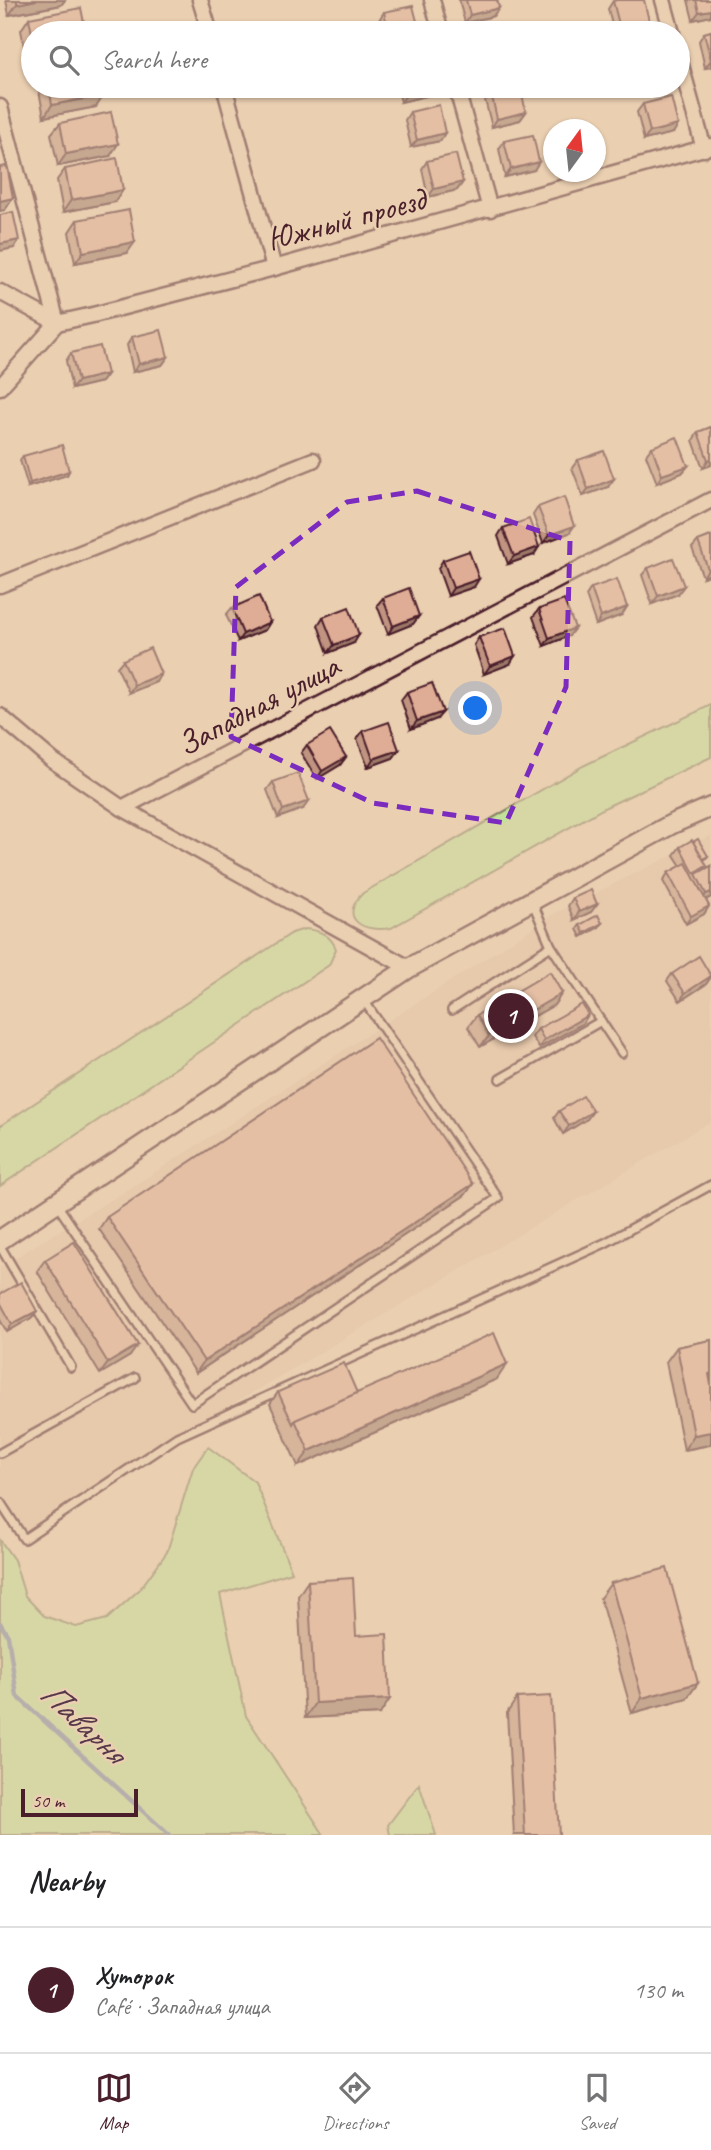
<!DOCTYPE html>
<html lang="en">
<head>
<meta charset="utf-8">
<style>
  :root { --surface:#fff; --page:#f2f2f2; --text:#202124; --muted:#757577; --line:#e0e0e0; --accent:#4a1f2b }
  body { margin:0; font-family:Caveat,sans-serif; background:var(--page); color:var(--text) }
  .compass { position:absolute; left:543px; top:119px; width:63px; height:63px; border-radius:50%; background:var(--surface); box-shadow:0 2px 5px #0004; rotate:15deg }
  .scale { position:absolute; left:21px; bottom:18px; width:117px; box-sizing:border-box; padding-left:7px; border:4px solid #4a1f2b; border-top:0; font-size:19px; line-height:24px; white-space:nowrap; color:#4a1f2b; -webkit-text-stroke:5px #eacfb1; paint-order:stroke }
  .you { position:absolute; left:476px; top:709px; width:24px; height:24px; margin:-18px; border:5px solid #fff; border-radius:50%; background:#1a73e8; box-shadow:0 0 0 10px #1a73e833 }
  .badge { display:grid; place-items:center; width:46px; height:46px; border-radius:50%; background:var(--accent); color:#fff; font-size:23px; font-weight:700 }
  .pin { position:absolute; translate:-50% -50%; border:4px solid #fff; box-shadow:0 2px 7px #0006 }
  .list { margin:0; padding:0; list-style:none }
  h2 { display:flex; justify-content:space-between; align-items:center; height:91px; margin:0; padding:0 28px; font-size:30px }
  h2 small { font-size:23px; font-weight:400; color:var(--muted) }
  .list li { display:grid; grid-template-columns:46px 1fr auto; gap:21px; align-items:center; box-sizing:border-box; height:126px; padding:0 28px; border-top:2px solid var(--line) }
  .list b { display:block; font-size:26px; white-space:nowrap }
  .list p { margin:0; font-size:23px; white-space:nowrap; color:var(--muted) }
  .list em { font-size:23px; font-style:normal; color:var(--muted) }
  .icon { flex:none; width:38px; height:38px; fill:none; stroke:currentColor; stroke-width:2; stroke-linecap:round; stroke-linejoin:round }
  .map { position:relative; flex:none; width:711px; height:1835px; overflow:hidden }
  .search { position:absolute; background:var(--surface); box-shadow:0 2px 5px #0004; left:21px; right:21px; top:21px; height:77px; display:flex; align-items:center; gap:18px; box-sizing:border-box; padding:0 24px; border-radius:38px; color:var(--muted); font-size:26px }
  .sheet { height:217px; background:var(--surface) }
  nav { display:flex; justify-content:space-around; align-items:center; box-sizing:border-box; height:98px; border-top:2px solid var(--line); background:var(--surface); font-size:19px; color:var(--muted) }
  nav a { display:grid; justify-items:center; gap:4px }
  nav .on { color:var(--accent) }
  .map>svg:first-child { display:block }
</style>
</head>
<body>
<div class="map">
<svg width="711" height="1835" viewBox="0 0 711 1835">
  <rect width="100%" height="100%" fill="#eacfb1"/>
  <filter id="ink" filterUnits="userSpaceOnUse"><feTurbulence type="fractalNoise" baseFrequency=".0143" numOctaves="2"/><feDisplacementMap in="SourceGraphic" scale="14" xChannelSelector="R" yChannelSelector="G"/><feConvolveMatrix kernelMatrix="1 2 1 2 8 2 1 2 1" color-interpolation-filters="sRGB"/></filter>
  <g filter="url(#ink)">
    <!-- built -->
    <polygon fill="#e4c1a6" points="711,836 711,1121 177,1437 24,1539 0,1516 0,1267 134,1186 556,913"/>
    <!-- green -->
    <g fill="#c2e19a" stroke="#868062" stroke-width="2">
      <path d="M711,705V757L606,807L391,928C364,933 337,919 363,893L583,766Z"/>
      <path d="M305,929C320,930 331,935 336,949L329,965L0,1186V1126L292,933Z"/>
      <polygon points="208,1447 255,1482 292,1572 220,1594 246,1716 324,1835 0,1835 0,1540 14,1560 25,1596 44,1616 76,1627 107,1619 140,1589 167,1552 193,1468"/>
      <polygon points="419,1784 436,1835 390,1835 388,1825"/>
    </g>
    <g fill="none" stroke-linecap="round" stroke-linejoin="round">
      <!-- stream -->
      <polyline stroke="#7a86a5" stroke-width="4.5" points="0,1623 8,1636 17,1696 169,1835"/>
      <defs>
        <g id="service">
          <polyline points="551,946 622,1053"/>
          <polyline points="452,1010 551,946 532,901"/>
          <polyline points="500,1079 601,1021"/>
          <polyline points="56,1203 192,1404 498,1198 363,999"/>
          <polyline points="0,1246 71,1367"/>
          <polyline points="0,1453 135,1378"/>
          <polyline points="0,1502 24,1539 177,1437 605,1243 711,1185"/>
        </g>
        <g id="minor">
          <polyline points="200,0 210,33"/>
          <polyline points="432,0 441,33"/>
          <polyline points="663,0 672,33"/>
          <polyline points="678,54 704,149"/>
          <polyline points="224,86 274,268"/>
          <polyline points="456,86 490,209"/>
          <polyline points="0,107 57,323 0,387"/>
          <polyline points="0,292 57,323 93,315 274,268 711,146"/>
          <polyline points="0,585 313,460"/>
          <polyline points="0,716 52,760 122,808"/>
          <polyline points="409,968 122,808 711,500"/>
        </g>
        <polyline id="tertiary" points="0,1240 409,968 672,824 711,807"/>
      </defs>
      <!-- service casing -->
      <use href="#service" stroke="#4a1f2b" stroke-width="12"/>
      <!-- minor casing -->
      <use href="#minor" stroke="#4a1f2b" stroke-width="19"/>
      <!-- tertiary casing -->
      <use href="#tertiary" stroke="#4a1f2b" stroke-width="23"/>
      <!-- service -->
      <use href="#service" stroke="#eacfb1" stroke-width="7"/>
      <!-- minor -->
      <use href="#minor" stroke="#eacfb1" stroke-width="14"/>
      <!-- tertiary -->
      <use href="#tertiary" stroke="#eacfb1" stroke-width="18"/>
    </g>
    <!-- wall -->
    <g fill="#c09480" stroke="#4a1f2b" stroke-width="2">
      <polygon points="6,0 65,0 61,5 9,15"/>
      <polygon points="459,0 497,0 499,8 493,16 465,23"/>
      <polygon points="688,0 711,0 711,16 693,20"/>
      <polygon points="613,1 649,21 643,29 627,33 614,33 608,9"/>
      <polygon points="384,12 420,33 382,33 379,20"/>
      <polygon points="29,18 33,33 33,61 27,62 21,30"/>
      <polygon points="711,31 711,67 705,68 699,41 704,33"/>
      <polygon points="38,86 102,86 96,107 44,117"/>
      <polygon points="397,86 435,86 430,95 401,102"/>
      <polygon points="491,92 526,112 520,120 492,127 485,100"/>
      <polygon points="643,104 673,133 644,140 637,112"/>
      <polygon points="410,112 440,141 411,147 405,120"/>
      <polygon points="60,123 110,156 58,166 51,134"/>
      <polygon points="504,141 534,170 505,177 499,149"/>
      <polygon points="427,161 463,182 457,190 428,197 422,169"/>
      <polygon points="65,169 115,202 63,212 57,180"/>
      <polygon points="77,220 127,253 75,263 69,232"/>
      <polygon points="132,337 168,357 162,365 133,372 127,345"/>
      <polygon points="71,353 107,374 101,382 72,389 66,361"/>
      <polygon points="711,427 711,465 703,468 693,440 698,432"/>
      <polygon points="652,447 688,466 682,473 657,483 646,455"/>
      <polygon points="23,456 69,471 67,475 28,487 20,460"/>
      <polygon points="578,460 608,487 583,496 572,468"/>
      <polygon points="538,507 574,526 569,533 543,543 533,515"/>
      <polygon points="503,528 534,555 508,564 498,536"/>
      <polygon points="711,536 711,574 703,577 692,548 698,541"/>
      <polygon points="443,560 474,587 448,596 438,568"/>
      <polygon points="648,568 678,594 652,604 642,575"/>
      <polygon points="591,588 622,615 596,625 586,596"/>
      <polygon points="383,598 419,616 413,624 388,634 377,605"/>
      <polygon points="232,608 270,622 265,630 238,641 226,615"/>
      <polygon points="539,609 569,636 544,646 533,617"/>
      <polygon points="323,617 354,643 328,653 318,625"/>
      <polygon points="479,637 510,664 484,674 474,645"/>
      <polygon points="123,660 156,682 129,693 117,667"/>
      <polygon points="407,692 437,719 411,729 401,700"/>
      <polygon points="363,731 399,750 393,758 368,767 357,739"/>
      <polygon points="307,745 346,757 340,765 317,779 301,753"/>
      <polygon points="273,782 303,809 278,818 267,790"/>
      <polygon points="680,847 708,856 704,861 704,870 711,866 711,897 706,900 709,906 704,914 686,924 663,881 668,873 681,866 674,855"/>
      <polygon points="573,898 597,904 591,912 574,920 568,906"/>
      <polygon points="602,923 599,927 581,937 577,929 580,925"/>
      <polygon points="672,974 711,977 706,984 680,1001 667,981"/>
      <polygon points="562,993 554,1005 480,1047 468,1027 477,1015"/>
      <polygon points="583,1023 539,1048 532,1037 538,1029"/>
      <polygon points="559,1111 593,1111 587,1119 563,1134 554,1118"/>
      <polygon points="473,1184 465,1195 196,1373 99,1229 107,1217"/>
      <polygon points="45,1260 130,1356 100,1374 37,1271"/>
      <polygon points="0,1294 37,1311 31,1318 7,1332 0,1320"/>
      <polygon points="711,1340 711,1443 709,1445 684,1450 666,1362 677,1347"/>
      <polygon points="497,1379 298,1466 270,1404 278,1392 357,1393"/>
      <polygon points="308,1581 380,1714 305,1718 298,1596"/>
      <polygon points="611,1583 698,1683 687,1698 632,1713 600,1598"/>
      <polygon points="517,1698 559,1835 514,1835 507,1713"/>
    </g>
    <!-- shaded-wall -->
    <g fill="#9c7868" stroke="#4a1f2b" stroke-width="2">
      <polygon points="36,0 65,0 61,5 9,15 17,4"/>
      <polygon points="499,8 493,16 465,23 470,15"/>
      <polygon points="711,10 711,16 693,20 699,12"/>
      <polygon points="649,21 643,29 627,33 617,33 620,28"/>
      <polygon points="33,53 33,61 27,62"/>
      <polygon points="711,60 711,67 705,68"/>
      <polygon points="436,87 430,95 401,102 407,94"/>
      <polygon points="104,95 96,107 44,117 52,105"/>
      <polygon points="526,112 520,120 492,127 497,119"/>
      <polygon points="678,125 673,133 644,140 650,132"/>
      <polygon points="445,133 440,141 411,147 417,140"/>
      <polygon points="118,144 110,156 58,166 66,154"/>
      <polygon points="539,162 534,170 505,177 511,169"/>
      <polygon points="463,182 457,190 428,197 434,189"/>
      <polygon points="123,190 115,202 63,212 71,200"/>
      <polygon points="13,198 5,210 0,211 0,201"/>
      <polygon points="19,240 14,248 0,251 0,244"/>
      <polygon points="135,242 127,253 75,263 83,252"/>
      <polygon points="168,357 162,365 133,372 139,364"/>
      <polygon points="107,374 101,382 72,389 78,381"/>
      <polygon points="711,459 711,465 703,468 708,460"/>
      <polygon points="688,466 682,473 657,483 662,475"/>
      <polygon points="69,471 67,475 28,487 30,483"/>
      <polygon points="614,479 608,487 583,496 588,489"/>
      <polygon points="574,526 569,533 543,543 549,535"/>
      <polygon points="539,547 534,555 508,564 514,556"/>
      <polygon points="711,568 711,574 703,577 708,569"/>
      <polygon points="479,579 474,587 448,596 453,588"/>
      <polygon points="684,586 678,594 652,604 658,596"/>
      <polygon points="627,607 622,615 596,625 601,617"/>
      <polygon points="419,616 413,624 388,634 393,626"/>
      <polygon points="270,622 265,630 238,641 243,634"/>
      <polygon points="575,628 569,636 544,646 549,638"/>
      <polygon points="359,635 354,643 328,653 334,645"/>
      <polygon points="515,656 510,664 484,674 490,666"/>
      <polygon points="161,674 156,682 129,693 134,685"/>
      <polygon points="443,712 437,719 411,729 417,721"/>
      <polygon points="399,750 393,758 368,767 373,759"/>
      <polygon points="346,757 340,765 317,779 322,771"/>
      <polygon points="309,801 303,809 278,818 283,810"/>
      <polygon points="711,892 711,897 701,902 706,894"/>
      <polygon points="597,904 591,912 574,920 579,912"/>
      <polygon points="709,906 704,914 686,924 691,916"/>
      <polygon points="602,923 599,927 581,937 584,933"/>
      <polygon points="711,976 706,984 680,1001 685,993"/>
      <polygon points="562,993 554,1005 480,1047 489,1036"/>
      <polygon points="588,1015 583,1023 539,1048 544,1040"/>
      <polygon points="593,1111 587,1119 563,1134 569,1126"/>
      <polygon points="473,1184 465,1195 196,1373 204,1361"/>
      <polygon points="37,1311 31,1318 7,1332 12,1324"/>
      <polygon points="138,1345 130,1356 100,1374 108,1363"/>
      <polygon points="507,1364 497,1379 298,1466 309,1451"/>
      <polygon points="711,1432 711,1443 709,1445 684,1450 694,1435"/>
      <polygon points="698,1683 687,1698 632,1713 642,1698"/>
      <polygon points="390,1699 380,1714 305,1718 315,1703"/>
    </g>
    <!-- building -->
    <g fill="#dfac95" stroke="#4a1f2b" stroke-width="2">
      <polygon points="17,0 36,0 17,4"/>
      <polygon points="466,0 497,0 499,8 470,15"/>
      <polygon points="617,0 644,0 649,21 620,28 613,1"/>
      <polygon points="696,0 711,0 711,10 699,12"/>
      <polygon points="413,6 420,33 389,33 384,12"/>
      <polygon points="81,8 86,33 33,33 33,39 29,18"/>
      <polygon points="711,31 711,60 704,33"/>
      <polygon points="49,86 102,86 104,95 52,105"/>
      <polygon points="405,86 435,86 436,87 407,94"/>
      <polygon points="515,86 520,86 526,112 497,119 491,92"/>
      <polygon points="671,97 678,125 650,132 643,104"/>
      <polygon points="439,105 445,133 417,140 410,112"/>
      <polygon points="111,112 118,144 66,154 60,123"/>
      <polygon points="533,135 539,162 511,169 504,141"/>
      <polygon points="456,154 463,182 434,189 427,161"/>
      <polygon points="117,158 123,190 71,200 65,169"/>
      <polygon points="7,166 13,198 0,201 0,167"/>
      <polygon points="129,210 135,242 83,252 77,220"/>
      <polygon points="13,212 19,240 0,244 0,215"/>
      <polygon points="161,330 168,357 139,364 132,337"/>
      <polygon points="100,346 107,374 78,381 71,353"/>
      <polygon points="711,427 711,459 708,460 698,432"/>
      <polygon points="677,437 688,466 662,475 652,447"/>
      <polygon points="62,445 69,471 30,483 23,456"/>
      <polygon points="604,451 614,479 588,489 578,460"/>
      <polygon points="564,497 574,526 549,535 538,507"/>
      <polygon points="529,519 539,547 514,556 503,528"/>
      <polygon points="711,536 711,568 708,569 698,541"/>
      <polygon points="469,551 479,579 453,588 443,560"/>
      <polygon points="673,558 684,586 658,596 648,568"/>
      <polygon points="617,579 627,607 601,617 591,588"/>
      <polygon points="409,588 419,616 393,626 383,598"/>
      <polygon points="259,596 270,622 243,634 232,608"/>
      <polygon points="564,600 575,628 549,638 539,609"/>
      <polygon points="349,607 359,635 334,645 323,617"/>
      <polygon points="505,628 515,656 490,666 479,637"/>
      <polygon points="150,648 161,674 134,685 123,660"/>
      <polygon points="432,683 443,712 417,721 407,692"/>
      <polygon points="389,722 399,750 373,759 363,731"/>
      <polygon points="330,731 346,757 322,771 307,745"/>
      <polygon points="298,773 309,801 283,810 273,782"/>
      <polygon points="698,839 708,856 703,859 693,842"/>
      <polygon points="692,840 707,866 694,873 680,847"/>
      <polygon points="686,863 709,906 691,916 668,873"/>
      <polygon points="711,866 711,892 706,894 696,874"/>
      <polygon points="591,890 597,904 579,912 573,898"/>
      <polygon points="598,915 602,923 584,933 580,925"/>
      <polygon points="699,956 711,976 685,993 672,974"/>
      <polygon points="550,972 562,993 489,1036 477,1015"/>
      <polygon points="582,1004 588,1015 544,1040 538,1029"/>
      <polygon points="376,1038 473,1184 204,1361 107,1217"/>
      <polygon points="583,1096 593,1111 569,1126 559,1111"/>
      <polygon points="74,1242 138,1345 108,1363 45,1260"/>
      <polygon points="21,1282 37,1311 12,1324 0,1302 0,1294"/>
      <polygon points="494,1333 507,1364 309,1451 295,1420"/>
      <polygon points="711,1340 711,1373 709,1374 711,1385 711,1432 694,1435 677,1347"/>
      <polygon points="344,1363 357,1393 295,1420 293,1424 278,1392"/>
      <polygon points="667,1568 698,1683 642,1698 611,1583"/>
      <polygon points="353,1578 356,1636 387,1634 390,1699 315,1703 308,1581"/>
      <polygon points="551,1696 559,1835 525,1835 517,1698"/>
    </g>
  </g>
  <!-- marked area -->
  <path d="M0 0H711V1835H0ZM417,491L570,541L566,687L506,823L373,803L231,737L236,587L347,502Z" fill="#eacfb1" fill-opacity=".55" fill-rule="evenodd"/>
  <path fill="none" stroke="#7b2cbf" stroke-width="5" stroke-dasharray="14 9" stroke-linejoin="round" d="M417,491L570,541L566,687L506,823L373,803L231,737L236,587L347,502Z"/>
  <g text-anchor="middle" dominant-baseline="central" stroke-width="5" stroke-linejoin="round" paint-order="stroke">
    <!-- street labels -->
    <g font-size="33" fill="#4a1f2b" stroke="#eacfb1">
      <text transform="translate(346 219) rotate(-15)">Южный проезд</text>
      <text transform="translate(258 705) rotate(-28)">Западная улица</text>
    </g>
    <!-- water labels -->
    <g font-size="35" font-style="italic" fill="#563949" stroke="#eacfb1">
      <text transform="translate(83 1722) rotate(43)">Паварня</text>
    </g>
  </g>
</svg>
<svg class="compass" viewBox="-18 -18 36 36"><path d="M0-13l5 13h-10z" fill="#e53935"/><path d="M0 13l5-13h-10z" fill="#757577"/></svg>
<div class="scale">50 m</div>
<div class="you"></div>
<div class="pin badge" style="left:511px;top:1016px">1</div>
<div class="search"><svg class="icon" aria-label="search" viewBox="0 0 24 24"><circle cx="10" cy="10" r="6"/><path d="M15 15l6 6"/></svg>Search here</div>
</div>
<section class="sheet">
<h2>Nearby<small></small></h2>
<ul class="list">
<li><span class="badge">1</span><div><b>Хуторок</b><p>Café · Западная улица</p></div><em>130 m</em></li>
</ul>
</section>
<nav>
<a class="on"><svg class="icon" aria-label="map" viewBox="0 0 24 24"><path d="M3 6l6-2 6 2 6-2v14l-6 2-6-2-6 2zM9 4v14M15 6v14"/></svg>Map</a>
<a><svg class="icon" aria-label="directions" viewBox="0 0 24 24"><path d="M12 3l9 9-9 9-9-9zM9 14v-3h6M13 9l2 2-2 2"/></svg>Directions</a>
<a><svg class="icon" aria-label="saved" viewBox="0 0 24 24"><path d="M7 4h10v16l-5-4-5 4z"/></svg>Saved</a>
</nav>
</body>
</html>
